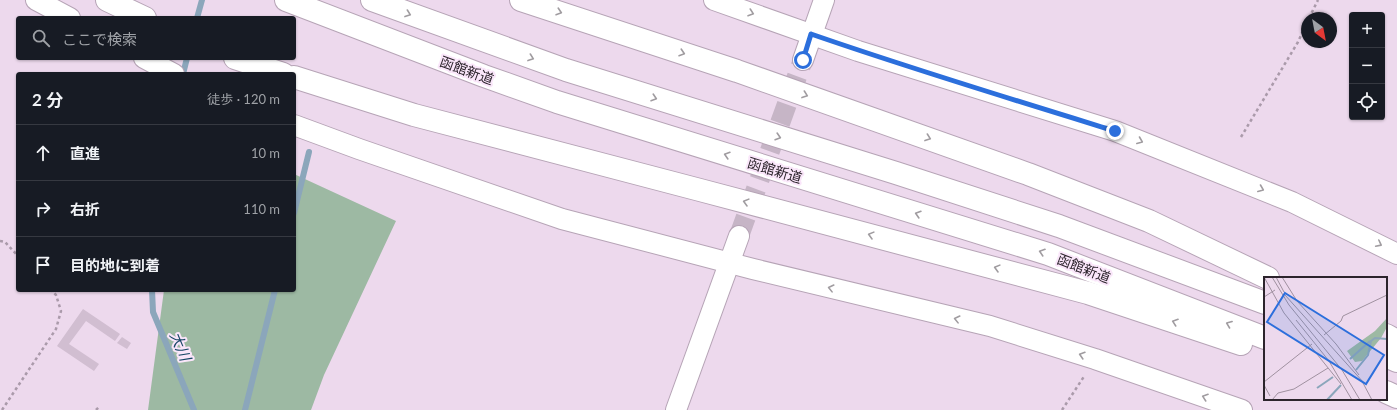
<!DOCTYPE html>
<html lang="ja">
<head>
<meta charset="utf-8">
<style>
  :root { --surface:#171b24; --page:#20242c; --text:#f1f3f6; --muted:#9ea1a6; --line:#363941 }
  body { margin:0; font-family:Lato,"Noto Sans JP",sans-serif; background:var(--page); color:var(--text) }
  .controls { position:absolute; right:12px; top:12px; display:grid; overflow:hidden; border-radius:4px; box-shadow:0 1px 3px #0004 }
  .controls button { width:36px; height:36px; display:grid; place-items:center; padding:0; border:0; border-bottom:1px solid var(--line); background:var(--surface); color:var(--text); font:20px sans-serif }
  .compass { position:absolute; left:1301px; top:12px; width:36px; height:36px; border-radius:50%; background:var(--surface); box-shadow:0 1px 3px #0004; rotate:148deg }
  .stop { position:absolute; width:12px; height:12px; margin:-9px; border:3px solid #2c6fdc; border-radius:50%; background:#fff }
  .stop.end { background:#2c6fdc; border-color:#fff; box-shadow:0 1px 4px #0008 }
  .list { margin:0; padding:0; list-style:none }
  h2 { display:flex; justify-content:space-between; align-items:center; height:52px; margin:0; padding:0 16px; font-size:17px }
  h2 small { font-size:13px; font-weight:400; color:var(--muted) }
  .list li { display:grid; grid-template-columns:26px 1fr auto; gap:12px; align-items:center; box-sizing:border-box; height:56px; padding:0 16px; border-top:1px solid var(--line) }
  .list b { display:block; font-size:15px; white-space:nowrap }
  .list em { font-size:13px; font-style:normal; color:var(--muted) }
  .icon { flex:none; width:22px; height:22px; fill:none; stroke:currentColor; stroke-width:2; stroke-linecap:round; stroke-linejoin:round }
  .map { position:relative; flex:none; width:1397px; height:410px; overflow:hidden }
  .search { position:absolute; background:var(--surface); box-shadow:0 1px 3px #0004; left:16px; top:16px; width:280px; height:44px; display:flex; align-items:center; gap:10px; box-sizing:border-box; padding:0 14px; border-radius:4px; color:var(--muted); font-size:15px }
  .panel { position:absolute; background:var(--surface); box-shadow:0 1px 3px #0004; left:16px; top:72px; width:280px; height:220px; border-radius:4px }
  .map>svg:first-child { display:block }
</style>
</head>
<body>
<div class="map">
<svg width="1397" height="410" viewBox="0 0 1397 410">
  <rect width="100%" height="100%" fill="#edd9ed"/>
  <!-- forest -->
  <polygon fill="#9db9a3" points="294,174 396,221 324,375 311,410 148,410 164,290 294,290"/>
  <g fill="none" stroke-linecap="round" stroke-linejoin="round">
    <!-- stream -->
    <g stroke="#8ba6bb" stroke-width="6">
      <polyline points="197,18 202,0"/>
      <polyline points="183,74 187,58"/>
      <polyline points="294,213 309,152"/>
      <polyline points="152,290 153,312 194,410"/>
      <polyline points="245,410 275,290"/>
    </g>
  </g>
  <!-- building -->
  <g fill="#d1bed1">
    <polygon points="83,309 120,334 115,341 86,321 69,344 99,364 94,371 57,346"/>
    <polygon points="122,337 131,343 127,349 117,343"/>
  </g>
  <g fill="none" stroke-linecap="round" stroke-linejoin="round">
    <!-- minor-tunnel -->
    <polyline stroke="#c6b5c6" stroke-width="20" stroke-dasharray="20 10" stroke-linecap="butt" points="739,236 803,60"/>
    <defs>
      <g id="minor">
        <polyline points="36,0 70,18"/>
        <polyline points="714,0 858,51 1115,131 1292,202 1397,254"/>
        <polyline points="144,58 174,74"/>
        <polyline points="803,60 824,0"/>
        <polyline points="294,125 359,149 562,219 753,269 990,326 1095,359 1242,410"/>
        <polyline points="676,410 739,236"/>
      </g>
      <g id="motorway">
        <polyline points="107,0 145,18"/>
        <polyline points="286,0 484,76 557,102 1048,254 1265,338"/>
        <polyline points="372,0 566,70 896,173 1059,226 1265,303"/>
        <polyline points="521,0 737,71 1028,174 1149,221 1268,278"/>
        <polyline points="235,58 283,74"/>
        <polyline points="294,77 414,115 700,190 1088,293 1241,344"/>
        <polyline points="1386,335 1397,341"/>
        <polyline points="1386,356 1397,361"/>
        <polyline points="1386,392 1397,397"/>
      </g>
    </defs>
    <!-- minor casing -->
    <use href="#minor" stroke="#b6a4b6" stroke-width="22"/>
    <!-- motorway casing -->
    <use href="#motorway" stroke="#b6a4b6" stroke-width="24"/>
    <!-- path -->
    <g stroke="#aa9aaa" stroke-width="2.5" stroke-dasharray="3 3" stroke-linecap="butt">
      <polyline points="1309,18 1318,0"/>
      <polyline points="1241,137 1298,42 1307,22"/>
      <polyline points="0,241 5,242 18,256"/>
      <polyline points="2,410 56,329 61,311 56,295 51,290"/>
      <polyline points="96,410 99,407"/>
      <polyline points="1062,410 1085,375"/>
    </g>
    <!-- minor -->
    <use href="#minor" stroke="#fff" stroke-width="20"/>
    <!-- motorway -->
    <use href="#motorway" stroke="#fff" stroke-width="22"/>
  </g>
  <!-- one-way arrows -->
  <defs><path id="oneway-chevron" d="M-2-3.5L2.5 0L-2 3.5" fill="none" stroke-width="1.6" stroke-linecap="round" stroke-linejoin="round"/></defs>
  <g stroke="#a09ca0">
    <use href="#oneway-chevron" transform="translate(559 12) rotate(18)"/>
    <use href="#oneway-chevron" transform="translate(751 13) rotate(19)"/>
    <use href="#oneway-chevron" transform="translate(408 14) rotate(20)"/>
    <use href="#oneway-chevron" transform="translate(682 53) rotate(18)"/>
    <use href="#oneway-chevron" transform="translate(531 58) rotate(20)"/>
    <use href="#oneway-chevron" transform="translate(805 95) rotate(20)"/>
    <use href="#oneway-chevron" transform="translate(654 98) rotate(18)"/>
    <use href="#oneway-chevron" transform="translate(778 137) rotate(17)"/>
    <use href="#oneway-chevron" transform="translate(928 138) rotate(20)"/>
    <use href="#oneway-chevron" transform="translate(1140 141) rotate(22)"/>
    <use href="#oneway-chevron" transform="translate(727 155) rotate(-163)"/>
    <use href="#oneway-chevron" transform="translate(1261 189) rotate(22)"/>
    <use href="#oneway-chevron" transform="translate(746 202) rotate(-165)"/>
    <use href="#oneway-chevron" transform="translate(918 214) rotate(-163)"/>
    <use href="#oneway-chevron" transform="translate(871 235) rotate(-165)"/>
    <use href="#oneway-chevron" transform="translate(1379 244) rotate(27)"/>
    <use href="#oneway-chevron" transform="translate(1042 252) rotate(-162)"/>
    <use href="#oneway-chevron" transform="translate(997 268) rotate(-165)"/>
    <use href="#oneway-chevron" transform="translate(831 288) rotate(-166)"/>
    <use href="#oneway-chevron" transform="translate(957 319) rotate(-166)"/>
    <use href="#oneway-chevron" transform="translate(1175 322) rotate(-161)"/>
    <use href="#oneway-chevron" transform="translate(1229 324) rotate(-159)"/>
    <use href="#oneway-chevron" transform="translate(1082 355) rotate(-163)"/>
    <use href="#oneway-chevron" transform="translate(1205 397) rotate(-161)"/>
  </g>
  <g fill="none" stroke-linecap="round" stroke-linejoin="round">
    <!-- route -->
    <path stroke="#2c6fdc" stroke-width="5" d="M803,60L811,34C912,69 1014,100 1115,131"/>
  </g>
  <g text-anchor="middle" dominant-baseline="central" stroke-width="4" stroke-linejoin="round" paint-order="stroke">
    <!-- street labels -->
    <g font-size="14" fill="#2c242c" stroke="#fae6fa">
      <text transform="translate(467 70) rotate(20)">函館新道</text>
      <text transform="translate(775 170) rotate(17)">函館新道</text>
      <text transform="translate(1084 268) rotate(21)">函館新道</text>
    </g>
    <!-- water labels -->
    <g font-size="15" font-style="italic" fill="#174766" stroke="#fae6fa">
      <text transform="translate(181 346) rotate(67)">大川</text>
    </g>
  </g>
  <!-- overview -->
  <g transform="translate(1264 277)">
    <rect width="123" height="123" fill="#edd9ed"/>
    <path d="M123,41V50L117,61L98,84L91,85L83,74L111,54Z" fill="#9db9a3"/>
    <path fill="none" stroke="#8ba6bb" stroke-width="2" d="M86,82L106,64M92,93L104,78L107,64L111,61L123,62M53,111L69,100M63,123L77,108"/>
    <path fill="none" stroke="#a091a0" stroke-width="1" d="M0,0L20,36L77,107M8,0L25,28L78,93L96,123M12,0L20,15M18,0L33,24L72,67L95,98M21,18L100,106M0,20L11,13M32,43L65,84L88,123M60,58L77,44L79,39L123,18M0,105L48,67M99,106L108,123M0,108L6,119M8,123L14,116L30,112L64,91"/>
    <path fill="#2c6fdc" fill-opacity="0.15" stroke="#2c6fdc" stroke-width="2" d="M21,16L120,78L102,107L3,45Z"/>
    <rect width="123" height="123" fill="none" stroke="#2c242c" stroke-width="2"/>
  </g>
</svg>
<div class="controls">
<button>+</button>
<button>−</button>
<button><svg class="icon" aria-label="locate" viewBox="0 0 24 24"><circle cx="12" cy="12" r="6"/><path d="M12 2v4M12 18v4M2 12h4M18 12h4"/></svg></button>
</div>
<svg class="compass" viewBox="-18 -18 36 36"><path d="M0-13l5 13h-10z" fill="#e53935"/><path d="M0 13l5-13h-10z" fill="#9ea1a6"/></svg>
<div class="stop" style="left:803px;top:60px"></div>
<div class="stop end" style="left:1115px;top:131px"></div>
<div class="search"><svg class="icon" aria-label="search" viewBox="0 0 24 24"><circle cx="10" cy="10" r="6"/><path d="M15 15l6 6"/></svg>ここで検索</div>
<section class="panel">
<h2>2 分<small>徒歩 · 120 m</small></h2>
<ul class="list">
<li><svg class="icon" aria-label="ahead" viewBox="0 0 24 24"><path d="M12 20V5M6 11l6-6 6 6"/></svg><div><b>直進</b></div><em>10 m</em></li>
<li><svg class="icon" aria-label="right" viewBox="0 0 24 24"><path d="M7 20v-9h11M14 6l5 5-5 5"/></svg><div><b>右折</b></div><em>110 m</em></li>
<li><svg class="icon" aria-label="arrive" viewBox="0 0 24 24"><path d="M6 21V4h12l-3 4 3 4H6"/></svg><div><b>目的地に到着</b></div></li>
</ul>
</section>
</div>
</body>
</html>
